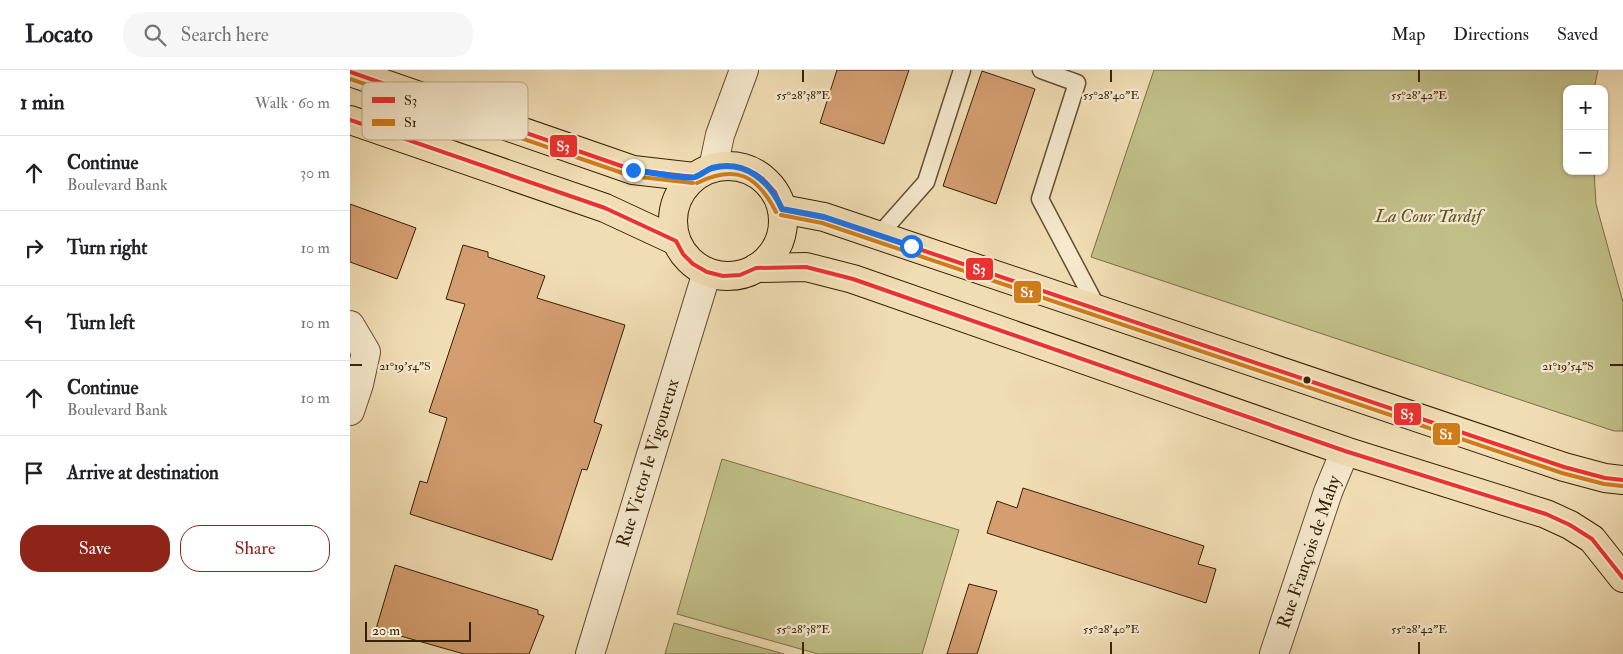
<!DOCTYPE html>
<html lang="en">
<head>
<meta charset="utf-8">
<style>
  :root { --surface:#fff; --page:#f6f6f6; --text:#202124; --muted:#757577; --line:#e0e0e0; --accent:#8f2418 }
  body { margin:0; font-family:"IM FELL Double Pica",serif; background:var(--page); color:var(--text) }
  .controls { position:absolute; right:15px; top:15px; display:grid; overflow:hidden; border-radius:10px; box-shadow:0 1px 4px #0004 }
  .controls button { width:45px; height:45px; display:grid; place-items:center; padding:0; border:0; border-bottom:1px solid var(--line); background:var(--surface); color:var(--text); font:25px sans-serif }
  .scale { position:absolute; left:15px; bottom:12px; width:106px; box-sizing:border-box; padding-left:5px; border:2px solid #352003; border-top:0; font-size:14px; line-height:18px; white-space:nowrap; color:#352003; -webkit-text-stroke:4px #f6e9ce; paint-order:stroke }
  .stop { position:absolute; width:15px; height:15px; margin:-11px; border:4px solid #1a73e8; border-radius:50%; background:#fff }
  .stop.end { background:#1a73e8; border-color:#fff; box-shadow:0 1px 5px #0008 }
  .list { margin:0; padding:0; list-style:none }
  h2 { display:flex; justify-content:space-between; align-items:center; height:65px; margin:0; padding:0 20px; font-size:21px }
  h2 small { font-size:16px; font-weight:400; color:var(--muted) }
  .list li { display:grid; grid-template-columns:32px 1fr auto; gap:15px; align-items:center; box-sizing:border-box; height:75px; padding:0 20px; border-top:1px solid var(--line) }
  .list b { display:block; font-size:19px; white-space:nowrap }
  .list p { margin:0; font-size:16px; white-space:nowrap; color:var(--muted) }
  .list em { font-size:16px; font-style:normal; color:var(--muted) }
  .actions { display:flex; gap:10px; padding:15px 20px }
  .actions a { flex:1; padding:11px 0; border:1px solid var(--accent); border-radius:20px; text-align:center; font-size:18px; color:var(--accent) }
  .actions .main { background:var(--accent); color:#fff }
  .icon { flex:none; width:28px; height:28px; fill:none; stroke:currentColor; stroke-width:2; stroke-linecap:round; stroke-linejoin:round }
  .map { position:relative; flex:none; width:1273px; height:584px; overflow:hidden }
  header { display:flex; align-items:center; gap:30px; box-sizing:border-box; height:70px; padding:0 25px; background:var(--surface); border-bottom:1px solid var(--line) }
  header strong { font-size:24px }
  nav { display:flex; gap:28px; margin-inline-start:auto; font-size:18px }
  .search { width:350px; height:45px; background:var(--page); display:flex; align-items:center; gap:12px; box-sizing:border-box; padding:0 18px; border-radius:20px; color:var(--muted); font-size:19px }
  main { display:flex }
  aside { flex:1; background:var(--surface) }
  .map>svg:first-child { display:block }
</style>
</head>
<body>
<header>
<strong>Locato</strong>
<div class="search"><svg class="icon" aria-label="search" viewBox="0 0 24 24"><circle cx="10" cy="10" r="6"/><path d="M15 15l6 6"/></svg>Search here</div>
<nav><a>Map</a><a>Directions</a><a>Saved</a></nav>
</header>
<main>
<aside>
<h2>1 min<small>Walk · 60 m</small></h2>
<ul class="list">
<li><svg class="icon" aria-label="ahead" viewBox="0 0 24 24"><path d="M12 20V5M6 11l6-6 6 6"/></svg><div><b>Continue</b><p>Boulevard Bank</p></div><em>30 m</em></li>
<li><svg class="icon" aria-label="right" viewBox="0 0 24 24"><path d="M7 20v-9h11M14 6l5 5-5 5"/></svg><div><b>Turn right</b></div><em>10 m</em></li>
<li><svg class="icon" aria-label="left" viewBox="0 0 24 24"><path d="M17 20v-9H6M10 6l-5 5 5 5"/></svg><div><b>Turn left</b></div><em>10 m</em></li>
<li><svg class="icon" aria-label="ahead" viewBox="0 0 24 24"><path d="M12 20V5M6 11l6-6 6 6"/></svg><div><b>Continue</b><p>Boulevard Bank</p></div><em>10 m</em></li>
<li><svg class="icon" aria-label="arrive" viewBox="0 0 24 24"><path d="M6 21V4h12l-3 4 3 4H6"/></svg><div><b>Arrive at destination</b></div></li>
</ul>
<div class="actions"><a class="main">Save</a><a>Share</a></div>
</aside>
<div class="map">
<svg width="1273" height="584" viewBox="0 0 1273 584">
  <rect width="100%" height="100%" fill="#f1ddb4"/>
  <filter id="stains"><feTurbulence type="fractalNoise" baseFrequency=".004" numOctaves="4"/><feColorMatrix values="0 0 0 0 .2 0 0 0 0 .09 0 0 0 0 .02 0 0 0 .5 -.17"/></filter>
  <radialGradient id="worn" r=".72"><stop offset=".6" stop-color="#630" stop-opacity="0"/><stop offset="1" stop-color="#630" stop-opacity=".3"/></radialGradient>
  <!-- green -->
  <g fill="#c1bf88" stroke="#7b7046">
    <polygon points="804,0 1248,0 1244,19 1217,19 1217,101 1244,101 1246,134 1273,232 1273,361 1264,361 741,187"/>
    <polygon points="372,389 609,460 572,584 468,584 327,544"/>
    <polygon points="324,553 434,584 315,584"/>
  </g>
  <!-- building -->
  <g fill="#d49e71" stroke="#352003">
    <polygon points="487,0 559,0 534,74 470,53"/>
    <polygon points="632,1 685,19 646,134 593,116"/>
    <polygon points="0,134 66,158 47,209 0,192"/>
    <polygon points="113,175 138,182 138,187 195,206 187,228 275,255 244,352 252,355 237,400 232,399 202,490 60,444 70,411 77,413 97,348 79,342 115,234 96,229"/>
    <polygon points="673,418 854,476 848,494 866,499 856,533 637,463 647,431 667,438"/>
    <polygon points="45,495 188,540 188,544 194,546 179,584 114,584 26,559"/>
    <polygon points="619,514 647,521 627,584 597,584"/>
  </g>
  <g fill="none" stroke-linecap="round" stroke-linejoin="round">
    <defs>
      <g id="service">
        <polyline points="691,0 727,13 690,129 748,239"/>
        <polyline points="529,165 576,112 612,0"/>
      </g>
      <g id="minor">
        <polyline points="363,98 370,65 394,0"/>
        <polyline points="0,255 16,282 9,314 0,341"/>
        <polyline points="240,584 357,202"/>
        <polyline points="924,584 978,422 995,381"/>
      </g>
      <g id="primary">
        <polyline points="0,2 283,100 344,107"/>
        <polyline points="0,50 255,138 326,171"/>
        <circle cx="378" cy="151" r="55"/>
        <polyline points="432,139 474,147 1214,397 1255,408 1273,410"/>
        <polyline points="406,198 456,197 503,209 995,381 1196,444 1220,455 1242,469 1273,508"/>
      </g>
    </defs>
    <!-- service casing -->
    <use href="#service" stroke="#644f2f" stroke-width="19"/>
    <!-- minor casing -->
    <use href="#minor" stroke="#644f2f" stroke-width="30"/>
    <!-- primary casing -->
    <use href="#primary" stroke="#352003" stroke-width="30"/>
    <!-- service -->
    <use href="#service" stroke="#f6e9ce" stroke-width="16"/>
    <!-- minor -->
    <use href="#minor" stroke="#f6e9ce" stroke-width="28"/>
    <!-- primary -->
    <use href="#primary" stroke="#f1ddb4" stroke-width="28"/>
    <defs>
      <g id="bus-1">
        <polyline points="0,2 283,100 344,107 363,98 380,96 398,100 413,109 425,122 432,139 474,147 1214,397 1255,408 1273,410"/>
        <polyline points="0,50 255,138 326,171 333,184 343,194 357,202 373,206 390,205 406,198 456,197 503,209 995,381 1196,444 1220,455 1242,469 1273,508"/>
      </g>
      <g id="bus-2">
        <polyline points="0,9 281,106 343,113"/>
        <path d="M347,113C386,94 407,105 426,142"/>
        <polyline points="431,145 472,153 1212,403 1254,414 1272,416"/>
      </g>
    </defs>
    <!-- bus-1 casing -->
    <use href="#bus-1" stroke="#f6e9ce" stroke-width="8"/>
    <!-- bus-2 casing -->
    <use href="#bus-2" stroke="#f6e9ce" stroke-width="8"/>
    <!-- bus-1 -->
    <use href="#bus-1" stroke="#ee312f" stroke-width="4"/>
    <!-- bus-2 -->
    <use href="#bus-2" stroke="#d07d19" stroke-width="4"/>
  </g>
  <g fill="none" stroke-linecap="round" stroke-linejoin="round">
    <!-- route -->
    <path stroke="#1a73e8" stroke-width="6" d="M283,100C295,101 335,110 345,107C351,105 356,100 362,98C395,89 420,111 432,139L474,147L561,176"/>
  </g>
  <!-- ticks -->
  <path fill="none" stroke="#352003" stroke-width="2" d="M453,0V12M761,0V12M1069,0V12M0,295H12M1260,295H1273M453,572V584M761,572V584M1069,572V584"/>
  <!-- markers -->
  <circle fill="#352003" stroke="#f6e9ce" stroke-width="2" cx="957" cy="310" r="4.5"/>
  <g text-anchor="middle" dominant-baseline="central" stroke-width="4.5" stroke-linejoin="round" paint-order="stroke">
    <!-- park labels -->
    <g font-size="18" font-style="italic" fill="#5f502b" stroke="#f6e9ce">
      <text x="1078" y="146">La Cour Tardif</text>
    </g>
    <!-- street labels -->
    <g font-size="18" fill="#352003" stroke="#f6e9ce">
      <text transform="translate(298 393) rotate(-73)">Rue Victor le Vigoureux</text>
      <text transform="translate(959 482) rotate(-71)">Rue François de Mahy</text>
    </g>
  </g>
  <!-- legend -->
  <rect x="12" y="12" width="166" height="58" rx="8" fill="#f6e9ce" stroke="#bcad91" stroke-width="1"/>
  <rect x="22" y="27" width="23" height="6" fill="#ee312f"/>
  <rect x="22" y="49" width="23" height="7" fill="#d07d19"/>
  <g font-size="14" fill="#352003">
    <text x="54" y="35">S3</text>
    <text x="54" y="57">S1</text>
  </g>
  <g font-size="12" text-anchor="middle" fill="#352003" stroke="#f6e9ce" stroke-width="4.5" stroke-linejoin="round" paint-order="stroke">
    <text x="453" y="29">55°28'38"E</text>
    <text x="761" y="29">55°28'40"E</text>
    <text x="1069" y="29">55°28'42"E</text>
    <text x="55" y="300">21°19'54"S</text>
    <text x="1218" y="300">21°19'54"S</text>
    <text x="453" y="563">55°28'38"E</text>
    <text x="761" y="563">55°28'40"E</text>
    <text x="1069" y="563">55°28'42"E</text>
  </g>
  <g stroke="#f6e9ce" stroke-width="2">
    <rect x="199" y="64" width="29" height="24" rx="5" fill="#ee312f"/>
    <rect x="615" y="187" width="29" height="24" rx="5" fill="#ee312f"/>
    <rect x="663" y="210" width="29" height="24" rx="5" fill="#d07d19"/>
    <rect x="1043" y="332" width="29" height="24" rx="5" fill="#ee312f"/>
    <rect x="1082" y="352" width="29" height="24" rx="5" fill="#d07d19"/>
  </g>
  <g font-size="14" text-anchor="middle" font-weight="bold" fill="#fff">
    <text x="213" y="81">S3</text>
    <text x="629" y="204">S3</text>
    <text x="677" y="227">S1</text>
    <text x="1057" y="349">S3</text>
    <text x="1096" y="369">S1</text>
  </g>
  <rect width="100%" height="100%" filter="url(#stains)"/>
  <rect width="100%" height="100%" fill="url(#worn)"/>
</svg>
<div class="controls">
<button>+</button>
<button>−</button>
</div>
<div class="scale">20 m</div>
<div class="stop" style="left:561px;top:176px"></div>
<div class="stop end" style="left:283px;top:100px"></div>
</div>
</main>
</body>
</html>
